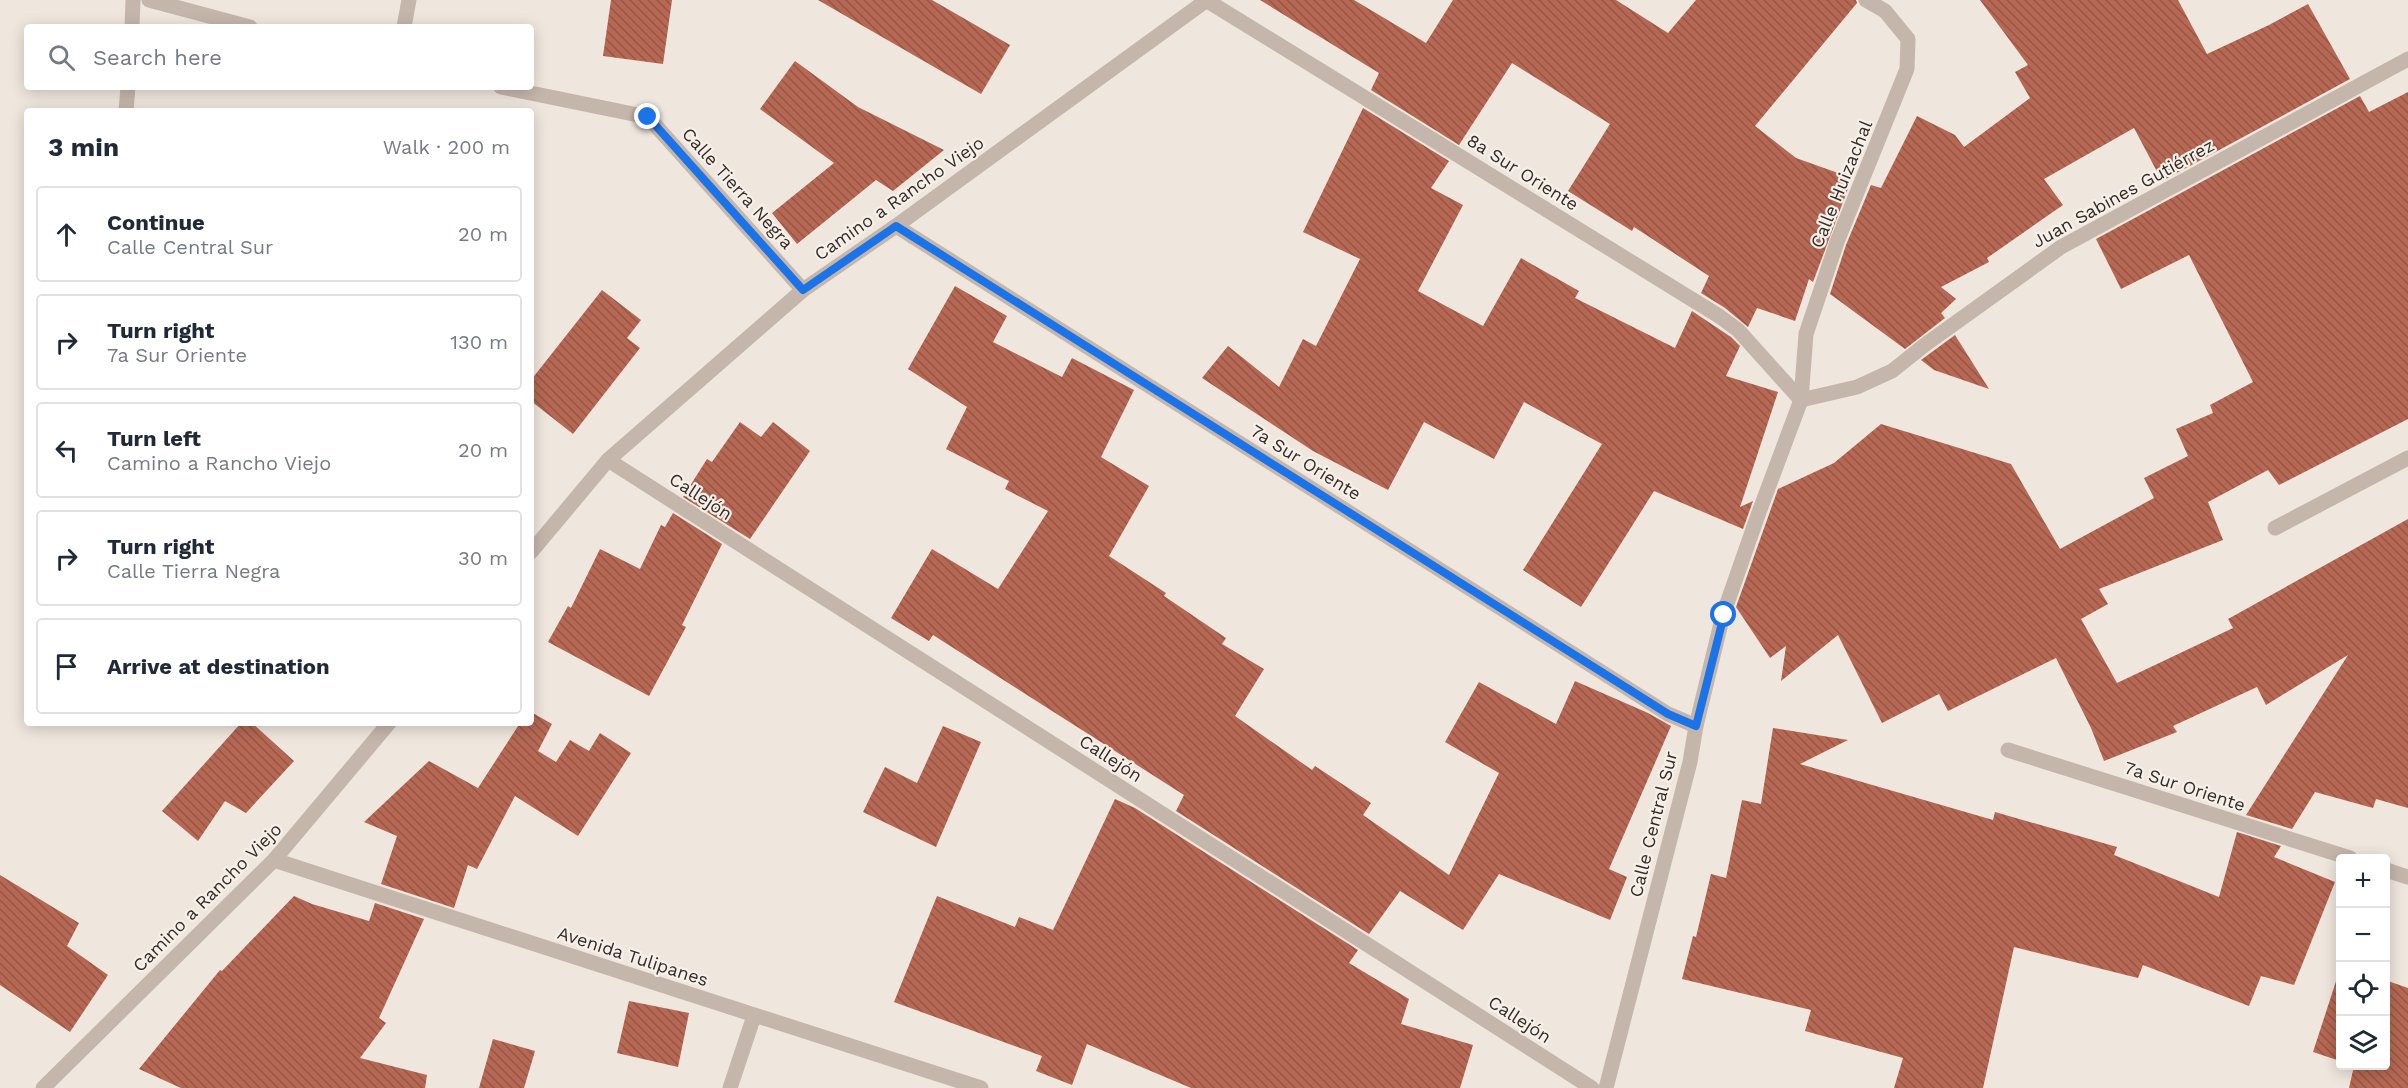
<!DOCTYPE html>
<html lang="en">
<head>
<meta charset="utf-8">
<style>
  :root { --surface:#fff; --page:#f2f2f3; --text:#1f2937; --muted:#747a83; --line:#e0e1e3 }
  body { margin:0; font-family:"Work Sans",sans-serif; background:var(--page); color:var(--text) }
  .controls { position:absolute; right:18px; bottom:18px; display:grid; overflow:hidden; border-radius:6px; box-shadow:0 3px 15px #0003 }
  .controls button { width:54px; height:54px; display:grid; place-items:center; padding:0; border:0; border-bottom:2px solid var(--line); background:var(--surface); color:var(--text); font:30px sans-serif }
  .stop { position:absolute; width:18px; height:18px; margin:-14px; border:4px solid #1a73e8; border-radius:50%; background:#fff }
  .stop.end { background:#1a73e8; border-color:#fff; box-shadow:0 2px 6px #0008 }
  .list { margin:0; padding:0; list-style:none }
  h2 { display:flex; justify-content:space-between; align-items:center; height:78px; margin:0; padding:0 24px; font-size:26px }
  h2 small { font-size:20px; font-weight:400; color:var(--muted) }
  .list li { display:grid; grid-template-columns:39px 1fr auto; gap:18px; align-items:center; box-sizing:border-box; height:96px; margin:0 12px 12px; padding:0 12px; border:2px solid var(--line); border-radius:6px }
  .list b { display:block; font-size:22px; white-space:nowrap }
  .list p { margin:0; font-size:20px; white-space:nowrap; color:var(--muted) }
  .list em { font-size:20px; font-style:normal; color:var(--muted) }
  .icon { flex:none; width:33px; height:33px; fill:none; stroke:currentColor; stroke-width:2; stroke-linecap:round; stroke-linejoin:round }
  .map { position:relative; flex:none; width:2408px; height:1088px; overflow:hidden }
  .search { position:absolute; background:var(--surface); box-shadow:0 3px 15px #0003; left:24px; top:24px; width:510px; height:66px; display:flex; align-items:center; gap:15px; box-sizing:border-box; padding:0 21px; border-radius:6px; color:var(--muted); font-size:22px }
  .panel { position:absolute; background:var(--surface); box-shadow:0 3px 15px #0003; left:24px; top:108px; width:510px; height:618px; border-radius:6px }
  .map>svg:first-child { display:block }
</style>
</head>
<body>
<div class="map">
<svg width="2408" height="1088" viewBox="0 0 2408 1088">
  <defs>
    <pattern id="building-back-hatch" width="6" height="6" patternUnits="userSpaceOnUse" patternTransform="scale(1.5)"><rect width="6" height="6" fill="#b66854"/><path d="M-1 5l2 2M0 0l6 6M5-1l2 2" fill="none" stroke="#955646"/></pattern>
  </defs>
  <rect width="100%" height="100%" fill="#efe6dd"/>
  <!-- building -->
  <g fill="url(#building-back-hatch)">
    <polygon points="611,0 672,0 663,64 603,56"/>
    <polygon points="818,0 932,0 1010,45 981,94"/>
    <polygon points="1260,0 1354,0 1426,43 1453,0 1616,0 1668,33 1696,0 1856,0 1857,3 1755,126 1796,158 1852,178 1813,282 1809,279 1795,321 1757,308 1748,327 1725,308 1701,293 1709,276 1634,227 1632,231 1568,191 1610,124 1512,63 1459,145 1371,90 1379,73"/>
    <polygon points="1980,0 2178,0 2207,54 2269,25 2308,4 2350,79 2162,181 2134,128 2044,179 2063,205 1987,258 1989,262 1941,287 1956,299 1941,313 1945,318 1905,349 1830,294 1846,245 1871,185 1881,188 1917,116 1955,135 1964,147 2030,98 2015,72 2028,65"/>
    <polygon points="795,61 858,107 944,150 893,191 876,180 797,244 772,213 834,163 760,109"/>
    <polygon points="2408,92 2408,419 2279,485 2268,470 2208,502 2223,540 2099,589 2108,604 2081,619 2117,683 2233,628 2228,619 2408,519 2408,808 2376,799 2373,808 2315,792 2292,829 2246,815 2348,655 2266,705 2257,687 2173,726 2177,732 2104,761 2091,728 2056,658 1948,711 1939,694 1882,723 1838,635 1781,681 1786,646 1770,658 1736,607 1778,489 1834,463 1881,424 2011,464 2060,549 2154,498 2144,478 2188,456 2176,429 2213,413 2210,405 2253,382 2189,255 2121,289 2096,239 2360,96 2369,112"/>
    <polygon points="1363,108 1449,161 1431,188 1463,205 1418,291 1483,326 1521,258 1579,291 1575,298 1675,348 1692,311 1731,337 1740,346 1726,376 1778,392 1740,507 1753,501 1743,529 1654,491 1581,607 1523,570 1602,444 1524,402 1494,459 1424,422 1388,490 1313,451 1202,378 1228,346 1279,387 1303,339 1316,346 1360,259 1303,232"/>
    <polygon points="955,286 1007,316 993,342 1062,377 1072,358 1134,390 1101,457 1149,486 1109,556 1166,593 1164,596 1226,638 1222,644 1264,669 1235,716 1312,770 1315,766 1371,803 1363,815 1449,875 1499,773 1445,742 1479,682 1556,724 1575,681 1648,713 1671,726 1609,869 1627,877 1610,920 1499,874 1463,930 1400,891 1369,934 1176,811 1184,795 933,635 929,641 891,618 932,549 998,589 1048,511 1005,489 1009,481 946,449 967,407 908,369"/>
    <polygon points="602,290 641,320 627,338 640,348 573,434 531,401 531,380"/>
    <polygon points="1955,335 1989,389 1934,370 1921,360"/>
    <polygon points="740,422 761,437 773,422 810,451 750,539 683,497 707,459 712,462"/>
    <polygon points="673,513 722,544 682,625 686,627 649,696 548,642 568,606 571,608 600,549 640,569 661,525 665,527"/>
    <polygon points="531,712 552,724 538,751 556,762 570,740 589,751 600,733 631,753 578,836 515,796 477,869 468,865 454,908 381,884 397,836 364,822 429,761 478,788 520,723 531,723"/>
    <polygon points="241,723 252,723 294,761 246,813 225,801 198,841 162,811"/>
    <polygon points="943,726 981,742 936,847 863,812 885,767 917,783"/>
    <polygon points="1773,728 1848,740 1800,764 1993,820 1995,812 2117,847 2114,855 2219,897 2237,832 2281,846 2274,857 2335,882 2294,985 2261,976 2249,1006 2143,965 2138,978 2014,947 1983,1088 1894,1088 1903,1058 1805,1031 1811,1010 1682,979 1693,936 1696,937 1711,874 1726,878 1742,800 1761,804"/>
    <polygon points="1115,799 1135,808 1358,950 1349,963 1409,999 1401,1024 1473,1045 1460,1088 1191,1088 1087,1044 1072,1085 1036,1071 1042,1056 894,1002 937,896 1015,927 1019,917 1053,930"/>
    <polygon points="0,875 79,923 67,946 108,975 70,1032 0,985"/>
    <polygon points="294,896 312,904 369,921 375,903 424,919 379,1018 386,1023 360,1058 427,1075 425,1088 181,1088 139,1069 220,970 222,971"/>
    <polygon points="2340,969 2340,1061 2313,1052"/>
    <polygon points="2385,980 2408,988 2408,1088 2349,1088 2354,1066 2353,1065 2385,1065"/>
    <polygon points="629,1001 689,1013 678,1067 617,1053"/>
    <polygon points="493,1039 535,1051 524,1088 479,1088"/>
  </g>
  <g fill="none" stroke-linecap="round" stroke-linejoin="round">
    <!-- minor -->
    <g stroke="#c5b6ab" stroke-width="15">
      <polyline points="149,0 250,27"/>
      <polyline points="1206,0 1719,316 1738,330 1801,400"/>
      <polyline points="132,27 133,0"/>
      <polyline points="404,27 409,0"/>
      <polyline points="501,87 648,117 803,290"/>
      <polyline points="126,111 128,87"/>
      <polyline points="896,226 1668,714 1696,726"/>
      <polyline points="1801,400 1857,387 1892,371 1926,344 2061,247 2408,59"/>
      <polyline points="608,460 1592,1088"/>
      <polyline points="2275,528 2408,458"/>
      <polyline points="2008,750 2350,858"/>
      <polyline points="274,860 981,1088"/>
      <polyline points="2386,870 2408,877"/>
      <polyline points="730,1088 754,1016"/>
      <polyline points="1606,1088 1690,762 1696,726 1723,615 1758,515 1801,400 1806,334 1837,242 1907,69 1908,39 1885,11 1866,0"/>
    </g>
    <!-- tertiary -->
    <g stroke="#c5b6ab" stroke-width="15">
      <polyline points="531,552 608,460 803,290 896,226 1207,0"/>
      <polyline points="43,1088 274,860 389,723"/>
    </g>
  </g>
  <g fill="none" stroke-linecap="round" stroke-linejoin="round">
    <!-- route -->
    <polyline stroke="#1a73e8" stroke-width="8" points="648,117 803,290 896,226 1668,714 1696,726 1724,615"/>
  </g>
  <g text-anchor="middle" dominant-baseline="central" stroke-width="4.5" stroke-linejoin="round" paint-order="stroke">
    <!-- street labels -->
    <g font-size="18" fill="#342c29" stroke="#f7f0e9">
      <text transform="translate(1523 172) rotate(32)">8a Sur Oriente</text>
      <text transform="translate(1841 184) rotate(-68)">Calle Huizachal</text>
      <text transform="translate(738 188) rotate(48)">Calle Tierra Negra</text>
      <text transform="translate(2123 193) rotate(-29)">Juan Sabines Gutiérrez</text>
      <text transform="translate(899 198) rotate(-35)">Camino a Rancho Viejo</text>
      <text transform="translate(1306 462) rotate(32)">7a Sur Oriente</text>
      <text transform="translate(701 496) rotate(33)">Callejón</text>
      <text transform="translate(1111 758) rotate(33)">Callejón</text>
      <text transform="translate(2185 786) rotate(18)">7a Sur Oriente</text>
      <text transform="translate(1653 824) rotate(-76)">Calle Central Sur</text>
      <text transform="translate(207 897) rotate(-45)">Camino a Rancho Viejo</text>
      <text transform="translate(633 956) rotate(18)">Avenida Tulipanes</text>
      <text transform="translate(1520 1019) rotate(33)">Callejón</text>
    </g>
  </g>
</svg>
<div class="controls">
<button>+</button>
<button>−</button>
<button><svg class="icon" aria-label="locate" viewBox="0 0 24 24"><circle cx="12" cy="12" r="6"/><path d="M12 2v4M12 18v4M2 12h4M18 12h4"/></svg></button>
<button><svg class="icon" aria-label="layers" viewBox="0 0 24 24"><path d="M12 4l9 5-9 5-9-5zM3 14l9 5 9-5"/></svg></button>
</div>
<div class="stop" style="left:1724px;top:615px"></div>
<div class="stop end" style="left:648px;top:117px"></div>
<div class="search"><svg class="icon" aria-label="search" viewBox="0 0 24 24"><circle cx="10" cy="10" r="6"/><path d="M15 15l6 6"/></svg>Search here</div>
<section class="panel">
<h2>3 min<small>Walk · 200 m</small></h2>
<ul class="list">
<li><svg class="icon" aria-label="ahead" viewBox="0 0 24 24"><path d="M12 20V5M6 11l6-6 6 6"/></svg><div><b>Continue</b><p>Calle Central Sur</p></div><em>20 m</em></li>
<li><svg class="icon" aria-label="right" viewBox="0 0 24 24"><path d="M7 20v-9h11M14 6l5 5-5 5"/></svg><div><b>Turn right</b><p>7a Sur Oriente</p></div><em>130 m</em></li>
<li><svg class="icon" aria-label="left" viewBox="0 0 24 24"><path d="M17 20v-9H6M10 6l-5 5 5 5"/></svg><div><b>Turn left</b><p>Camino a Rancho Viejo</p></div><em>20 m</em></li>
<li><svg class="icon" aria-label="right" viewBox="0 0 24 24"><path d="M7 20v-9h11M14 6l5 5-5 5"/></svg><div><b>Turn right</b><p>Calle Tierra Negra</p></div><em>30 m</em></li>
<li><svg class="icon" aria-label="arrive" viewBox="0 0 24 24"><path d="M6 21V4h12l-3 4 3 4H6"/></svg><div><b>Arrive at destination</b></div></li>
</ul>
</section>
</div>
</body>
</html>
